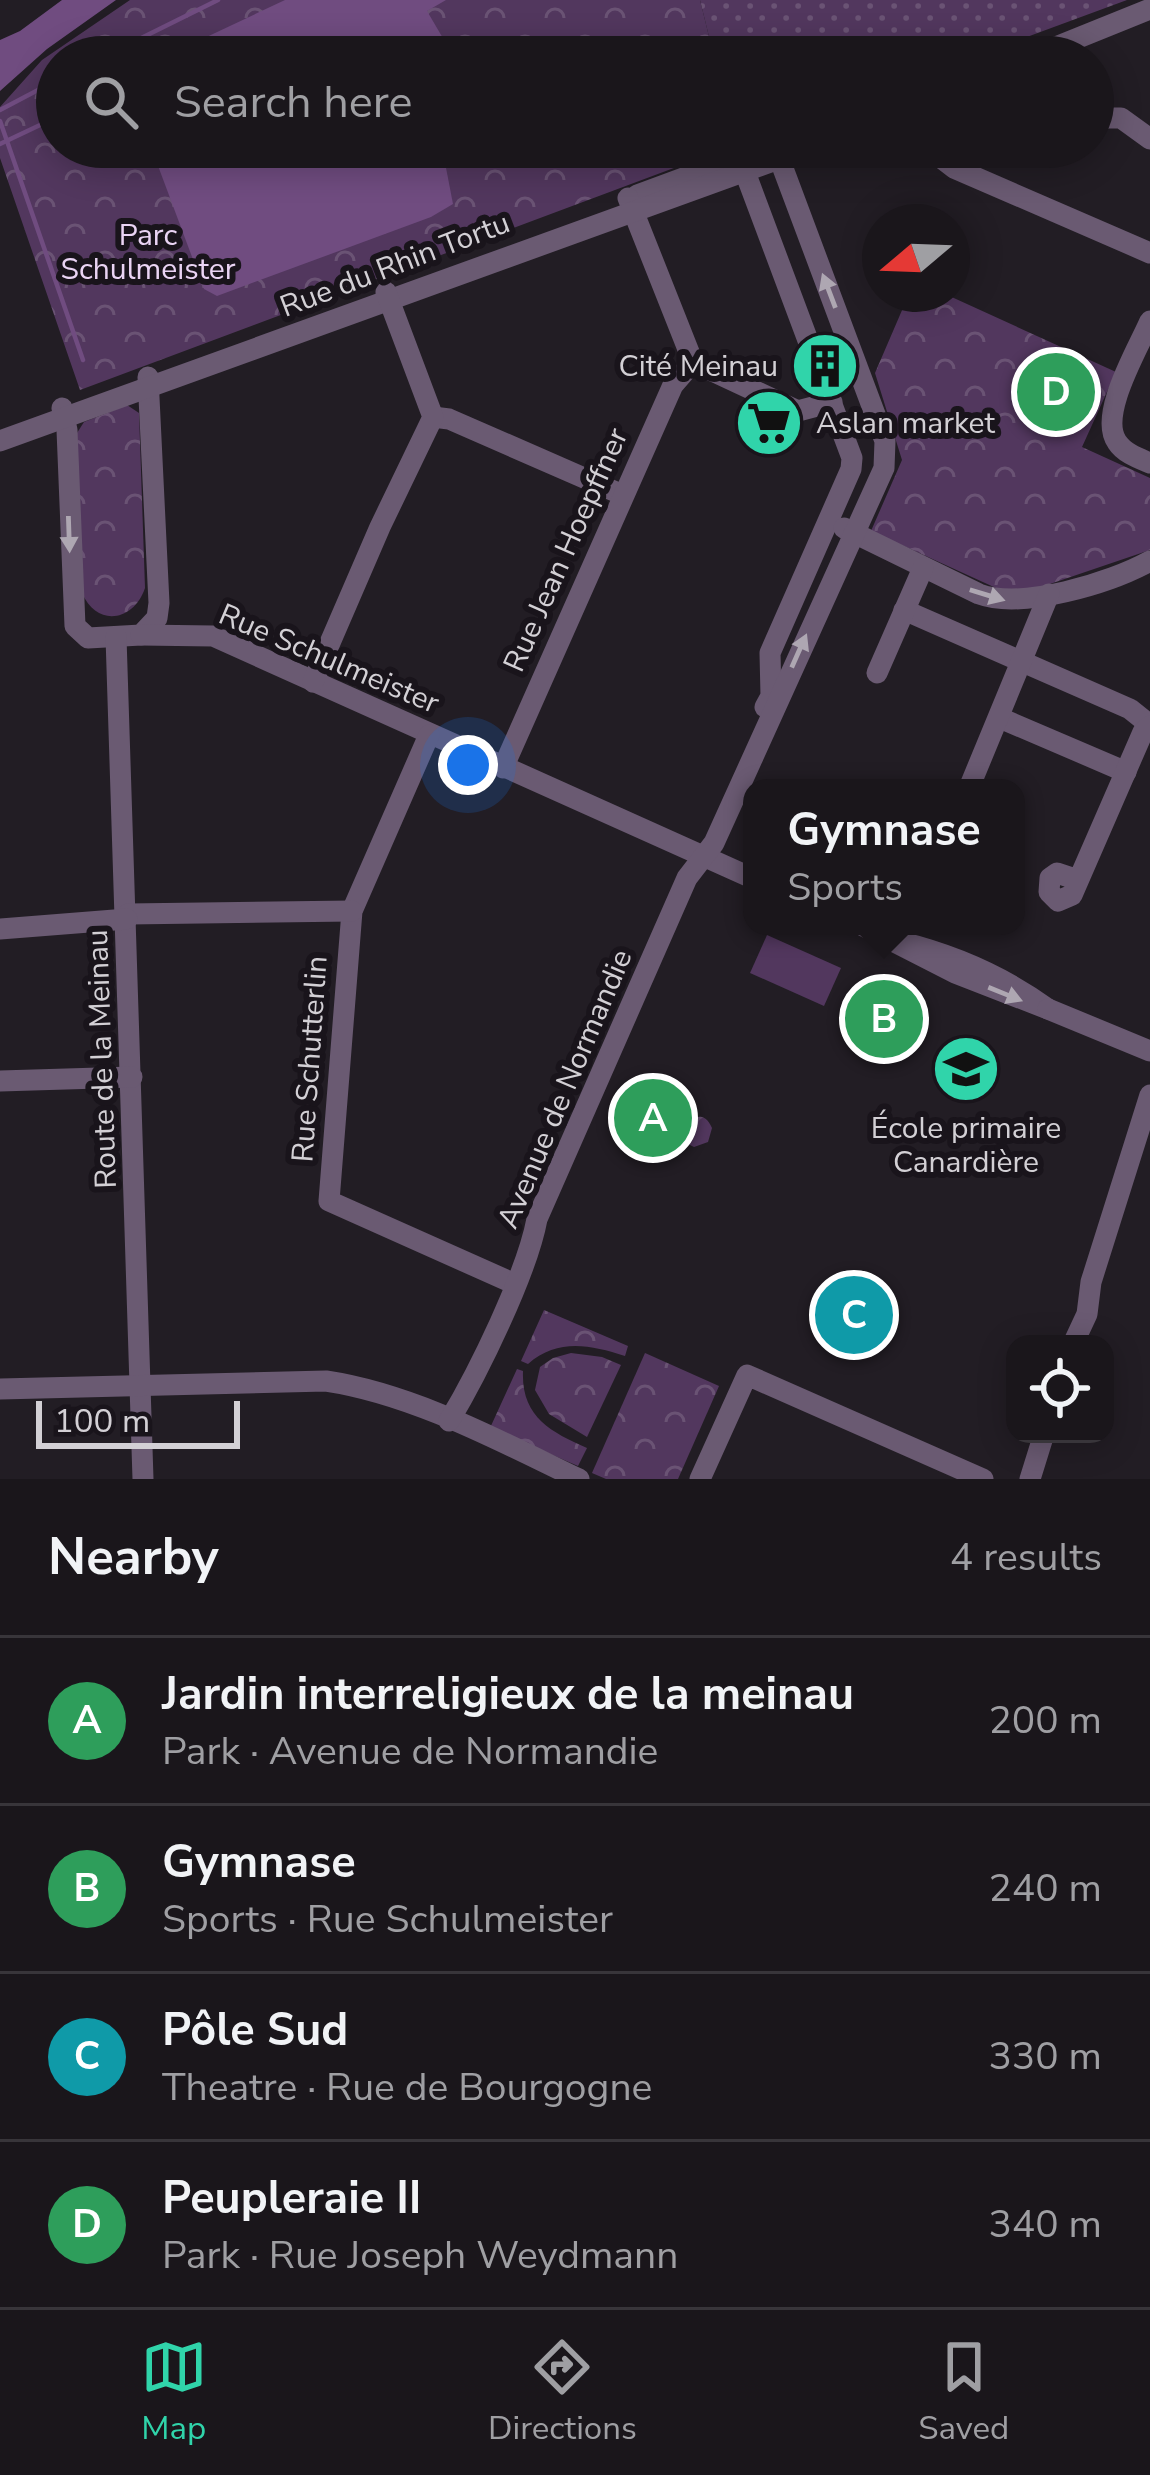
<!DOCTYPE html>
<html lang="en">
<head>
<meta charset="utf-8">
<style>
  :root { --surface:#1a161b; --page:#272328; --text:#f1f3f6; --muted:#9f9fa3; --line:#38353a; --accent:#30d4aa }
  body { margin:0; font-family:"Nunito Sans",sans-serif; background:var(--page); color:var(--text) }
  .controls { position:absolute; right:36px; bottom:36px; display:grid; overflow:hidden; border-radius:24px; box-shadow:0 6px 30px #0003 }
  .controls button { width:108px; height:108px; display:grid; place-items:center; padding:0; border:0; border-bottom:3px solid var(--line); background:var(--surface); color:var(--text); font:60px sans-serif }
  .compass { position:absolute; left:862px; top:204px; width:108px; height:108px; border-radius:50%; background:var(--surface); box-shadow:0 6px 30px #0003; rotate:251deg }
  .scale { position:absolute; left:36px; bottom:30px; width:204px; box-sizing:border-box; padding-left:12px; border:6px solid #d3d0d5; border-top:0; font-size:33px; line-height:42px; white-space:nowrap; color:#d3d0d5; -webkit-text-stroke:9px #19141b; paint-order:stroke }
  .you { position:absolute; left:468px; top:765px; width:42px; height:42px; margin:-30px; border:9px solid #fff; border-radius:50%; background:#1a73e8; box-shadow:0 0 0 18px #1a73e833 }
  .badge { display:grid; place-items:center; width:78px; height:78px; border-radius:50%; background:var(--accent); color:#fff; font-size:39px; font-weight:700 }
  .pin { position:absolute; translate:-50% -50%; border:6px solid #fff; box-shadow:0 3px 12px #0006 }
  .popup { position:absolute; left:743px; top:779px; width:282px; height:156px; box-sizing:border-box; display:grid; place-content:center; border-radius:24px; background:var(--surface); filter:drop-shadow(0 3px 9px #0005); font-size:39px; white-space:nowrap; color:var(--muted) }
  .popup b { font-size:45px; color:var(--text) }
  .popup::after { content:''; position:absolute; left:50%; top:100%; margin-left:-24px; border:24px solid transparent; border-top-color:var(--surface) }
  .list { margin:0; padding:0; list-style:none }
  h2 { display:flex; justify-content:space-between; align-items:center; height:156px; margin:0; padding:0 48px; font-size:51px }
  h2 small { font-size:39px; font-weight:400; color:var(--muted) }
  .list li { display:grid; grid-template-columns:78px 1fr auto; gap:36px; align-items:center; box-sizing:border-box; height:168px; padding:0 48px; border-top:3px solid var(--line) }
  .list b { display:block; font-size:45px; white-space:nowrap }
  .list p { margin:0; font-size:39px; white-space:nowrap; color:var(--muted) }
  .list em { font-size:39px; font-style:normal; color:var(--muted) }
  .icon { flex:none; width:66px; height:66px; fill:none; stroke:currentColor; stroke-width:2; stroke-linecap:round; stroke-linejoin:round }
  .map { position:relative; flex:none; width:1150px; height:1479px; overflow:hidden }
  .search { position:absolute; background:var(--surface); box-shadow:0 6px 30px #0003; left:36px; right:36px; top:36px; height:132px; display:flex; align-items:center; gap:30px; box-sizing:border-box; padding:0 42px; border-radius:66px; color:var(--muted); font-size:45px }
  .sheet { height:828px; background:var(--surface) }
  nav { display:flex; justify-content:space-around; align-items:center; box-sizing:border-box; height:168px; border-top:3px solid var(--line); background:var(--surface); font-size:33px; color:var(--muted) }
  nav a { display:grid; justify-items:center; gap:6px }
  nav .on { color:var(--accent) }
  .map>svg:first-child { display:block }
</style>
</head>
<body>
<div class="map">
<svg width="1150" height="1479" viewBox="0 0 1150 1479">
  <defs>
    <pattern id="park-crowns" width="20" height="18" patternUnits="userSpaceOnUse" patternTransform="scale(3)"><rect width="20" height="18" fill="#52375e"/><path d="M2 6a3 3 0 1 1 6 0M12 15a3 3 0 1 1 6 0" fill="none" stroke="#6a5374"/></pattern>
    <pattern id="garden-dots" width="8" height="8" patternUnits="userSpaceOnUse" patternTransform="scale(3)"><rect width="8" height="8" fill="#52375e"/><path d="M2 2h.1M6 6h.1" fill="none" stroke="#6a5374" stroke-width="1.8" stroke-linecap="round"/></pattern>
  </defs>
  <rect width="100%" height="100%" fill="#221d24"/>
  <!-- grass -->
  <polygon fill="#52375e" points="767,935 841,968 824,1006 750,973"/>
  <!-- park -->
  <g fill="url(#park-crowns)">
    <polygon points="130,0 700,0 714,57 57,57 57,147 730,147 80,390 0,158 0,107 42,60"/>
    <polygon points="909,294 945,294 1116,372 1082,447 1150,478 1150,550 1044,586 1007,593 871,531 902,460 875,373"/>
    <path d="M127,405L139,413L145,588C134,621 97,628 82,593L77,433L84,422Z"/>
    <path d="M632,1086L663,1100L680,1121C692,1121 703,1108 712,1128L708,1142L694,1147L684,1142L678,1127L647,1130L635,1125L624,1105Z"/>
    <path d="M544,1310L628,1346L625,1356C590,1345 558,1338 528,1364L521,1361Z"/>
    <polygon points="571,1353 602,1357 621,1365 587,1437 549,1414 535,1390 540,1367 553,1358"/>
    <polygon points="645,1353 719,1386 678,1479 606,1479 592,1473"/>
    <path d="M517,1369L523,1371C521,1416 550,1432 587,1448L578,1466L490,1428Z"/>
  </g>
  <!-- garden -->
  <polygon fill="url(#garden-dots)" points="700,0 1127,0 973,57 714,57"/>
  <!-- water -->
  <g fill="#704c80">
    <polygon points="62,0 116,0 47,49 0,91 0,40 20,31"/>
    <polygon points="285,0 446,0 427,11 454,57 164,57"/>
    <polygon points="151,147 442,147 453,204 431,217 217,296 204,289"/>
  </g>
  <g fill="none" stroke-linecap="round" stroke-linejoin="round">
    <!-- stream -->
    <g stroke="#704c80" stroke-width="4.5">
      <polyline points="103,57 218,0"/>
      <polyline points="0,110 57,80"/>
      <polyline points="0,121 83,360"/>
      <polyline points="0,144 57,117"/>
    </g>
    <!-- minor -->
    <g stroke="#6a5a72" stroke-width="21">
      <polyline points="1031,57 1150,9"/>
      <polyline points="1093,118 1121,118 1150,139"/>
      <polyline points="936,147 941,158 954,168 1150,253"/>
      <polyline points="739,156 852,458 851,469 770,653 771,696 765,707"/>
      <polyline points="637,195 767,147"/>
      <polyline points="628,198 693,362 798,411 832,402"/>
      <path d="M1150,321C1138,349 1098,415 1117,442C1124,453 1138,458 1150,463"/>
      <polyline points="62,408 67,430 75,626 88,638 141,635 157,618 159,603 148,377"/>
      <polyline points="433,417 449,419 623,495"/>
      <polyline points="0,441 812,147"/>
      <path d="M844,528L979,594C1022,610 1110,583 1150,561"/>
      <polyline points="904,610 1130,709 1150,725"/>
      <polyline points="141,635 213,636 752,878"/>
      <polyline points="116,637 143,1479"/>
      <polyline points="877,673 923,568"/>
      <polyline points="313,682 380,527 433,417 386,292"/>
      <polyline points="1000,718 1126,772"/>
      <polyline points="429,735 352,911 329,1201 515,1284"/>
      <polyline points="503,768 673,385 693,362"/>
      <polyline points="969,788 1049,594"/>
      <polyline points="1078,880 1057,873 1050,878 1049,892 1058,901 1072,895 1143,732 1150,726"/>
      <polyline points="128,914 352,911"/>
      <path d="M863,926L955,973L1048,1009C1004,977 954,955 901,942"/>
      <polyline points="0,929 127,919"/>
      <polyline points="1048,1009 1150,1051"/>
      <polyline points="0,1081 132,1077"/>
      <polyline points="1073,1344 1087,1314 1091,1282 1150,1095"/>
      <path d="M0,1389L326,1381C413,1394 500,1441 579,1479"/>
      <path d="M449,1421C478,1373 527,1273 537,1219L687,878L714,843L884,468L885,441L775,147"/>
      <polyline points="700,1479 747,1375 983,1479"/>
      <polyline points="1030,1479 1044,1434"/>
    </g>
  </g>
  <!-- one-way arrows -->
  <defs><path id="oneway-solid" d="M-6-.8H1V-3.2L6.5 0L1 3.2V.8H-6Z" transform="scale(3)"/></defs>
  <g fill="#aea7b2">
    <use href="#oneway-solid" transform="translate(829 291) rotate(-111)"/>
    <use href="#oneway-solid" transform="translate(69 534) rotate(88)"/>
    <use href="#oneway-solid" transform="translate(987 595) rotate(17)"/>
    <use href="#oneway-solid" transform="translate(799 651) rotate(-66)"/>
    <use href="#oneway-solid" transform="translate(1005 994) rotate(22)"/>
  </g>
  <!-- icons -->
  <defs>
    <symbol id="building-disc" viewBox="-11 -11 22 22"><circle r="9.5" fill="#30d4aa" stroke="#19141b"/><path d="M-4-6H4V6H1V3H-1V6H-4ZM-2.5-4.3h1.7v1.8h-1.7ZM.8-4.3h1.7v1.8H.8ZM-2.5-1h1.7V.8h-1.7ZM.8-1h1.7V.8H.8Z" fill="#111"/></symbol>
    <symbol id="supermarket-disc" viewBox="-11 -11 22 22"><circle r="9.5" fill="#30d4aa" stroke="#19141b"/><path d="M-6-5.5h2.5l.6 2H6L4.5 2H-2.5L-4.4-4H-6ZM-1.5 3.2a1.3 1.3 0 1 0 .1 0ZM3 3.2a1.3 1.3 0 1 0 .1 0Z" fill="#111"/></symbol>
    <symbol id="school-disc" viewBox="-11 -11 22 22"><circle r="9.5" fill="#30d4aa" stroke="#19141b"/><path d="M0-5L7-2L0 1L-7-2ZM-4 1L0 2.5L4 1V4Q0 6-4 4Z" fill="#111"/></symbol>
  </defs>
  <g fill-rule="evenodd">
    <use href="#building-disc" x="787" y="328" width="76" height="76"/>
    <use href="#supermarket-disc" x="731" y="385" width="76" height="76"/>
    <use href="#school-disc" x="928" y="1031" width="76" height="76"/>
  </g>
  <g text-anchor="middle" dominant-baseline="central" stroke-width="12" stroke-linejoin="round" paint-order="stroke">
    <!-- park labels -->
    <g font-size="30" fill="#ead4f4" stroke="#19141b">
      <text x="148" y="235">Parc<tspan x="148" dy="34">Schulmeister</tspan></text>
    </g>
    <!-- street labels -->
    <g font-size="30" fill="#d3d0d5" stroke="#19141b">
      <text transform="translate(395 265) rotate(-21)">Rue du Rhin Tortu</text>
      <text transform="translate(566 550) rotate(-66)">Rue Jean Hoepffner</text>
      <text transform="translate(329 659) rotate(23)">Rue Schulmeister</text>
      <text transform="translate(102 1059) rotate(-92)">Route de la Meinau</text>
      <text transform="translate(310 1059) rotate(-86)">Rue Schutterlin</text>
      <text transform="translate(565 1089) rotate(-67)">Avenue de Normandie</text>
    </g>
    <!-- poi labels -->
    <g font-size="30" fill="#d3d0d5" stroke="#19141b" text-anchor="end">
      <text x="778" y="366">Cité Meinau</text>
      <text x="816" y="423" text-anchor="start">Aslan market</text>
      <text x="966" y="1128" text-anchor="middle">École primaire<tspan x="966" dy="34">Canardière</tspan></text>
    </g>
  </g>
</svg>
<div class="controls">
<button><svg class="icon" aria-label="locate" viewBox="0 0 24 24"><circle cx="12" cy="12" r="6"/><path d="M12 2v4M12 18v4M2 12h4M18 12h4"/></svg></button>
</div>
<svg class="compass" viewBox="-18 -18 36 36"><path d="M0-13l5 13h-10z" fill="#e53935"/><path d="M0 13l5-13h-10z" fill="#9f9fa3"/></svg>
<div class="scale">100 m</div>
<div class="you"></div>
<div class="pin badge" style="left:653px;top:1118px;background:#2e9e5b">A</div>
<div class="pin badge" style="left:884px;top:1019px;background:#2e9e5b">B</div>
<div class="popup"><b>Gymnase</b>Sports</div>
<div class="pin badge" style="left:854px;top:1315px;background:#0f9aa8">C</div>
<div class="pin badge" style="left:1056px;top:392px;background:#2e9e5b">D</div>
<div class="search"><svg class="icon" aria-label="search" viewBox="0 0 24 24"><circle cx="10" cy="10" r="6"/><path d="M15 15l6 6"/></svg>Search here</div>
</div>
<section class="sheet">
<h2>Nearby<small>4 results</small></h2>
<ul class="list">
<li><span class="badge" style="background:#2e9e5b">A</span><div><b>Jardin interreligieux de la meinau</b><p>Park · Avenue de Normandie</p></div><em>200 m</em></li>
<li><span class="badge" style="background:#2e9e5b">B</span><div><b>Gymnase</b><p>Sports · Rue Schulmeister</p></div><em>240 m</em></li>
<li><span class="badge" style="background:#0f9aa8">C</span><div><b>Pôle Sud</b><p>Theatre · Rue de Bourgogne</p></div><em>330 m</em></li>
<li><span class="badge" style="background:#2e9e5b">D</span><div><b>Peupleraie II</b><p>Park · Rue Joseph Weydmann</p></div><em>340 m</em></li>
</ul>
</section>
<nav>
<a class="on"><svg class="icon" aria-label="map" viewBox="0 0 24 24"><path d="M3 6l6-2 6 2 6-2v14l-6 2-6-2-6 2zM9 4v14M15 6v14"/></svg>Map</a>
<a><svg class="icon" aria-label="directions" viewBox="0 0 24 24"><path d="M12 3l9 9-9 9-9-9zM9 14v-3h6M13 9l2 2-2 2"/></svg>Directions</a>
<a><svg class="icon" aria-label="saved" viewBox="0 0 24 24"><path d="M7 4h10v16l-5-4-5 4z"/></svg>Saved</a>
</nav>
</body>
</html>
